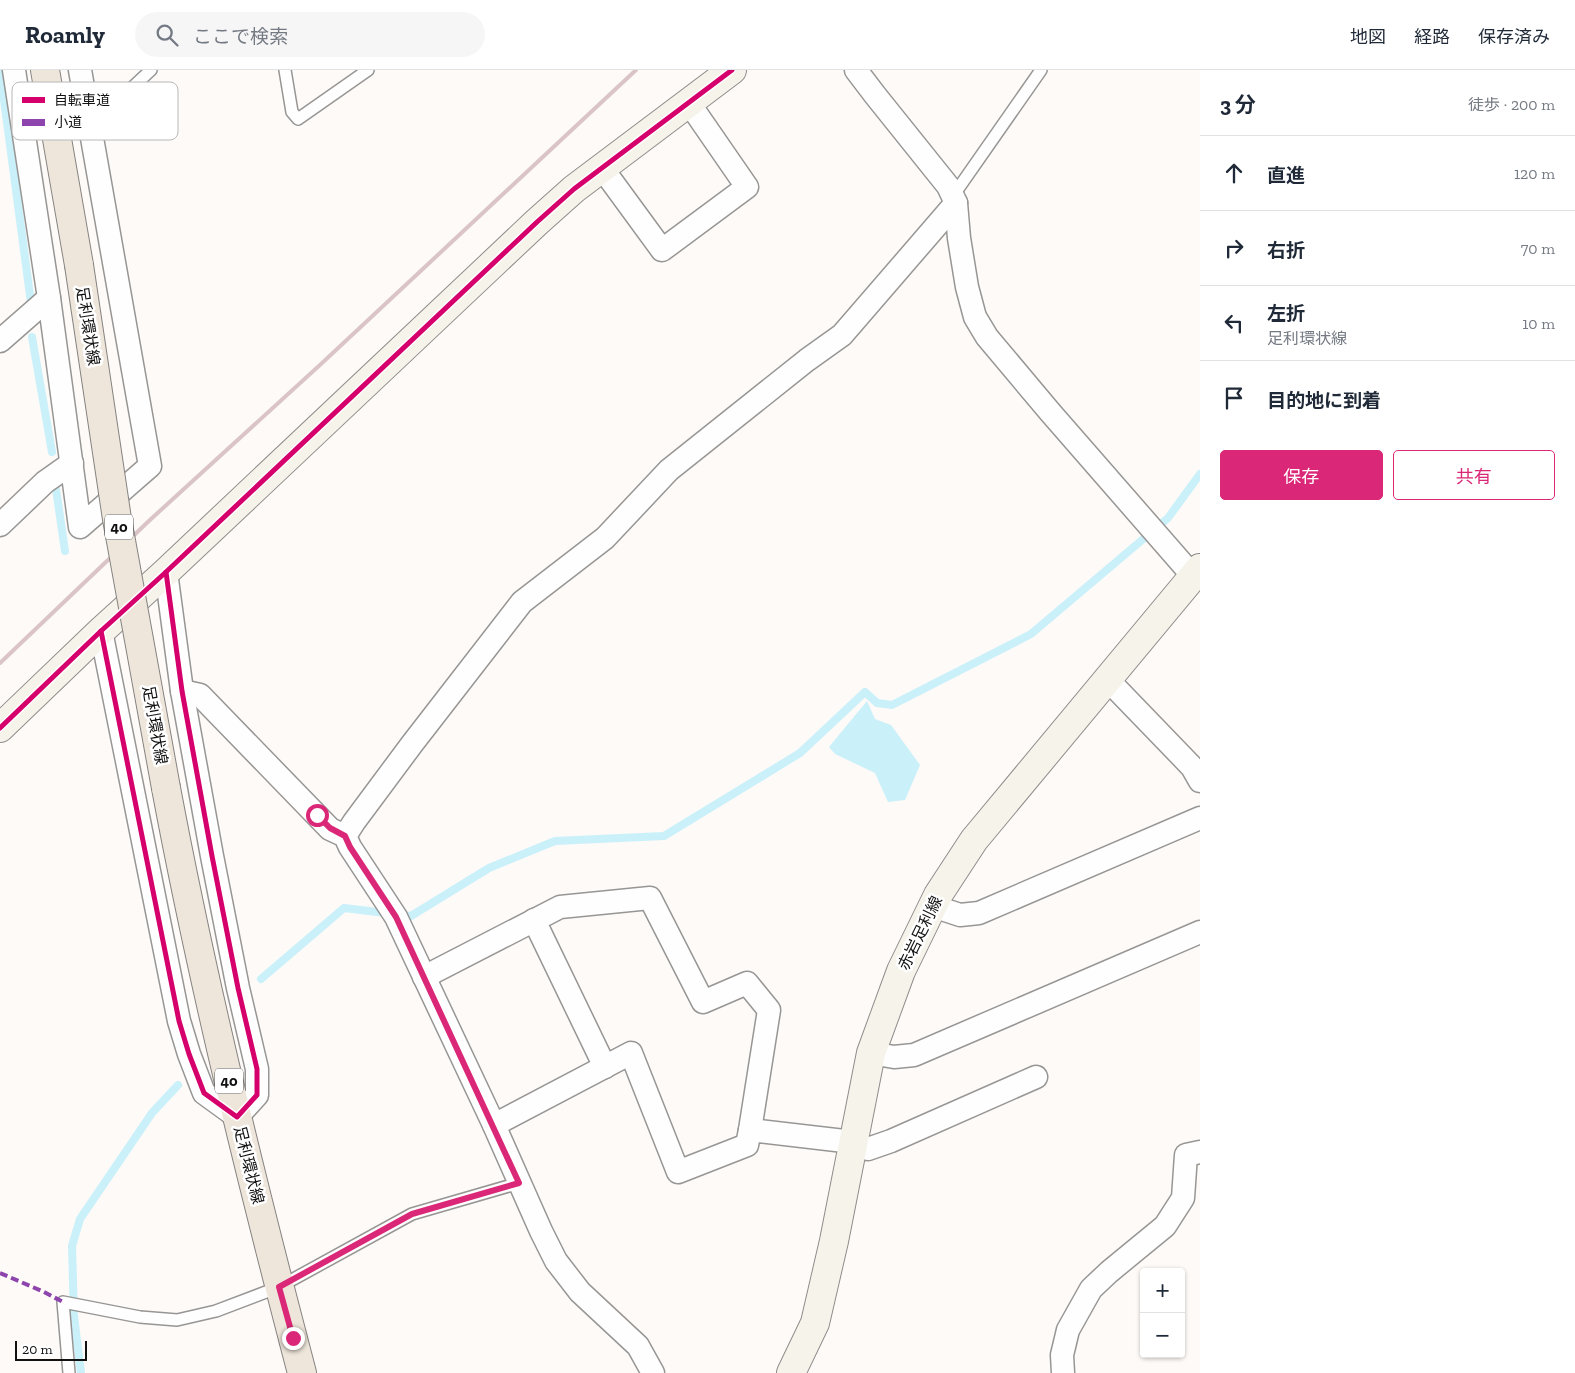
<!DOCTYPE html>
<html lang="ja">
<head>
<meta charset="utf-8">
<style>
  :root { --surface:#fff; --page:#f6f6f7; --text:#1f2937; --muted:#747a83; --line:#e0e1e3; --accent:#db2777 }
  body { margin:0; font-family:"Zilla Slab","Noto Sans JP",serif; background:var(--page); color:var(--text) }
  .controls { position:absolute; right:15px; bottom:15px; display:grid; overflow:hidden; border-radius:5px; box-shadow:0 1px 4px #0004 }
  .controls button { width:45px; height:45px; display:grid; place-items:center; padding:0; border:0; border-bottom:1px solid var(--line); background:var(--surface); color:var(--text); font:25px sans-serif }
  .scale { position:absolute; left:15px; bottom:12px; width:72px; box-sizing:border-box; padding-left:5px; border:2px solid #111; border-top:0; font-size:14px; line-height:18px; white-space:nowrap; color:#111; -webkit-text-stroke:4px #fff; paint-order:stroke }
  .stop { position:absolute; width:15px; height:15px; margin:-11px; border:4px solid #db2777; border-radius:50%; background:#fff }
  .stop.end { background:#db2777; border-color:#fff; box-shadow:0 1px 5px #0008 }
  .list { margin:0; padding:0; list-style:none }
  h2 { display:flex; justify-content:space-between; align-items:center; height:65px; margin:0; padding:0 20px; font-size:21px }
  h2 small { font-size:16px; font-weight:400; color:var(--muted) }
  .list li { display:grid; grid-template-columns:32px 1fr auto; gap:15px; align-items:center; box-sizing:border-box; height:75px; padding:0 20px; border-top:1px solid var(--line) }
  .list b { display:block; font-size:19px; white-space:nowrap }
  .list p { margin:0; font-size:16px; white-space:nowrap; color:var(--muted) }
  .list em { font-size:16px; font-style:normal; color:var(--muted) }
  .actions { display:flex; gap:10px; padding:15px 20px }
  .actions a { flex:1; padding:11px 0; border:1px solid var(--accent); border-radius:5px; text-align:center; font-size:18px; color:var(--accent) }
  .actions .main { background:var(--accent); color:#fff }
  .icon { flex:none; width:28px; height:28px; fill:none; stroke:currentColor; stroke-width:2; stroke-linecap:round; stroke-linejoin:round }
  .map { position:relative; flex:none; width:1200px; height:1303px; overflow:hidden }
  header { display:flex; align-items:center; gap:30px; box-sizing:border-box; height:70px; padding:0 25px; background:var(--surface); border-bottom:1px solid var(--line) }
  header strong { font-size:24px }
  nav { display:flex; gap:28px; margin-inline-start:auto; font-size:18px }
  .search { width:350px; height:45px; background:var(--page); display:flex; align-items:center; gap:12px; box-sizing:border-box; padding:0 18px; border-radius:28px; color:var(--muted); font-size:19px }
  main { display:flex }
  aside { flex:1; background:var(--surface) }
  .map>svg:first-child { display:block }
</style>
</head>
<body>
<header>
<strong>Roamly</strong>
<div class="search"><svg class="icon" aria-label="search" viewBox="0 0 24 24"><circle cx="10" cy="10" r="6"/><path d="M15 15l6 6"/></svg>ここで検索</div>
<nav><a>地図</a><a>経路</a><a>保存済み</a></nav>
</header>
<main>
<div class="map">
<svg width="1200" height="1303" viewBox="0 0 1200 1303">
  <rect width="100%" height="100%" fill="#fdfaf7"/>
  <!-- water -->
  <polygon fill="#caf0fa" points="867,631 875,649 891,655 920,695 905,730 888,732 875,703 835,684 829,677"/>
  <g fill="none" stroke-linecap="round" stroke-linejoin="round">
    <!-- stream -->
    <g stroke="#caf0fa" stroke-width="8">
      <polyline points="0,0 31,233"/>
      <polyline points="32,267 52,382"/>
      <polyline points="56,419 65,481"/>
      <polyline points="261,909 344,838 411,846 489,798 555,771 664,766 800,683 865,622 877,633 892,635 1031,564 1168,448 1200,404"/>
      <polyline points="81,1303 74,1246 72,1176 80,1149 152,1043 178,1015"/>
    </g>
    <defs>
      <g id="lane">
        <polyline points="285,0 292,42 298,49 368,0"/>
        <polyline points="87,44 107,41 151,0"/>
        <polyline points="953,126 1041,0"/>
        <polyline points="69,1303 63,1232 140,1247 177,1250 216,1241 279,1217 412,1144 519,1113"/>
      </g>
      <g id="street">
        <polyline points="14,0 49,228 80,457 150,396 80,0"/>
        <polyline points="856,0 875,25 948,116 956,133 959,168 967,217 975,247 987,267 1050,342 1193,506"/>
        <polyline points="602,98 662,180 747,117 689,33"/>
        <polyline points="0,271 49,228"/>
        <polyline points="0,455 45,412 72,393"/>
        <polyline points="101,561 179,951 189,984 204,1023 237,1047 257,1025 257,999 238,918 212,786 182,621 166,502"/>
        <polyline points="1108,610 1192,697 1200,711"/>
        <polyline points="182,621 200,625 330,759 345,766 350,777 396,847 494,1055 541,1161 556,1191 580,1222 638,1276 653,1303"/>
        <polyline points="345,766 354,752 412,674 522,532 605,468 669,400 807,290 842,265 956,133"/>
        <polyline points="933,836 960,845 979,843 1200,748"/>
        <polyline points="534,850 605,997"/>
        <polyline points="424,907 560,837 650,828 703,932 747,913 769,940 750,1060"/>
        <polyline points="871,983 894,987 914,985 1200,862"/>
        <polyline points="494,1055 631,983 678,1102 747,1075 750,1060 853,1072 868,1079 891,1071 1036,1007"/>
        <polyline points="1063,1303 1062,1285 1068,1260 1091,1219 1109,1202 1165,1156 1183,1128 1186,1085 1200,1082"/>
      </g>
      <g id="secondary">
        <polyline points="0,658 101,561 166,502 537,152 574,119 732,0"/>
        <polyline points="791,1303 815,1253 834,1171 871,983 901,901 938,825 974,770 1200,498"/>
      </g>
      <g id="primary">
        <polyline points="45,0 79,195"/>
        <path d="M166,718C203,915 251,1109 302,1303"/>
      </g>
    </defs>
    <!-- lane casing -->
    <use href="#lane" stroke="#979695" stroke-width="14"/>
    <!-- street casing -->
    <use href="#street" stroke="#979695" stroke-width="25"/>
    <!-- secondary casing -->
    <use href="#secondary" stroke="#8e8d8b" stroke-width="30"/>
    <!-- primary casing -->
    <use href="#primary" stroke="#858382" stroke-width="30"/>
    <!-- lane -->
    <use href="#lane" stroke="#fffefe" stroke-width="11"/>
    <!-- street -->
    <use href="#street" stroke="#fffefe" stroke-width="22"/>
    <!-- secondary -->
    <use href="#secondary" stroke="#f6f3eb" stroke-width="28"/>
    <!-- primary -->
    <use href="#primary" stroke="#eee6da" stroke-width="28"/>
    <!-- rail -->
    <polyline stroke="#dac4c8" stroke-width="4" points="0,593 151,449 321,294 636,0"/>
    <defs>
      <polyline id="primary-bridge" points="79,195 117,449 166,718"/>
    </defs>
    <!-- primary-bridge casing -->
    <use href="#primary-bridge" stroke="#858382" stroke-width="30" stroke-linecap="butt"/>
    <!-- primary-bridge -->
    <use href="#primary-bridge" stroke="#eee6da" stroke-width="28"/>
    <!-- quiet -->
    <polyline stroke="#8e44ad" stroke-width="4" stroke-dasharray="8 4" stroke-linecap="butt" points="0,1203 44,1222 63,1232"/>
    <defs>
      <g id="cycleway">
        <polyline points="101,561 179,951 189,984 204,1023 237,1047 257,1025 257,999 238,918 212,786 182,621 166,502"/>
        <polyline points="0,658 101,561 166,502 537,152 574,119 732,0"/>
      </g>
    </defs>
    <!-- cycleway casing -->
    <use href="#cycleway" stroke="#fff" stroke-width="8"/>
    <!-- cycleway -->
    <use href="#cycleway" stroke="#d6006c" stroke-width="5"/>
  </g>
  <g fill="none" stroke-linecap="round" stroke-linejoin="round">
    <!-- route -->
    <polyline stroke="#db2777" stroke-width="6" points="293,1268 279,1217 412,1144 519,1113 396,847 350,777 345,766 330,758 317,745"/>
  </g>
  <g text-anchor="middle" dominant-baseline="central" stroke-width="5" stroke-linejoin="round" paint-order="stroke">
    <!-- shield labels -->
    <g fill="#fff" stroke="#585858" stroke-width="1">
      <rect x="105" y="444.5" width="28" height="25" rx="4"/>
      <rect x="215" y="998.5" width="28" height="25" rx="4"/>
    </g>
    <g font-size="15" font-weight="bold" fill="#111">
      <text x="119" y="457">40</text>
      <text x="229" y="1011">40</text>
    </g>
    <!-- street labels -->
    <g font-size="16" fill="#111" stroke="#fff">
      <text transform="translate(88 256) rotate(81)">足利環状線</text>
      <text transform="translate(155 655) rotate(80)">足利環状線</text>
      <text transform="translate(920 863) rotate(-64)">赤岩足利線</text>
      <text transform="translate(249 1095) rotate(76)">足利環状線</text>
    </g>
  </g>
  <!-- legend -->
  <rect x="12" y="12" width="166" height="58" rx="8" fill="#fff" stroke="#b8b8b8" stroke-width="1"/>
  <rect x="22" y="27" width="23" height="6" fill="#d6006c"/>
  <rect x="22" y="49" width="23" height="7" fill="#8e44ad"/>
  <g font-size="14" fill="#111">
    <text x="54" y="35">自転車道</text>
    <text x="54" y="57">小道</text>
  </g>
</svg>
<div class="controls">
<button>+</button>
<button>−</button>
</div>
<div class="scale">20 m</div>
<div class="stop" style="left:317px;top:745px"></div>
<div class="stop end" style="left:293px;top:1268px"></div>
</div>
<aside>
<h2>3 分<small>徒歩 · 200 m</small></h2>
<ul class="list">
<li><svg class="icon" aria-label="ahead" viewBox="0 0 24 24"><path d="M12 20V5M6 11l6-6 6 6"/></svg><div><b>直進</b></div><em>120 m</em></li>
<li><svg class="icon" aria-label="right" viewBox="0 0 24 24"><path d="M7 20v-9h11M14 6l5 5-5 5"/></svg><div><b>右折</b></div><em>70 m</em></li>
<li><svg class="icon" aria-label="left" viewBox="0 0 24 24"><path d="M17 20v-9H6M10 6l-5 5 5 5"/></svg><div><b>左折</b><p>足利環状線</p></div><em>10 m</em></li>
<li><svg class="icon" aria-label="arrive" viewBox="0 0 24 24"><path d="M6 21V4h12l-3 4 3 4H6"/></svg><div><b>目的地に到着</b></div></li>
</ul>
<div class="actions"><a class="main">保存</a><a>共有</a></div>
</aside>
</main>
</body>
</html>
